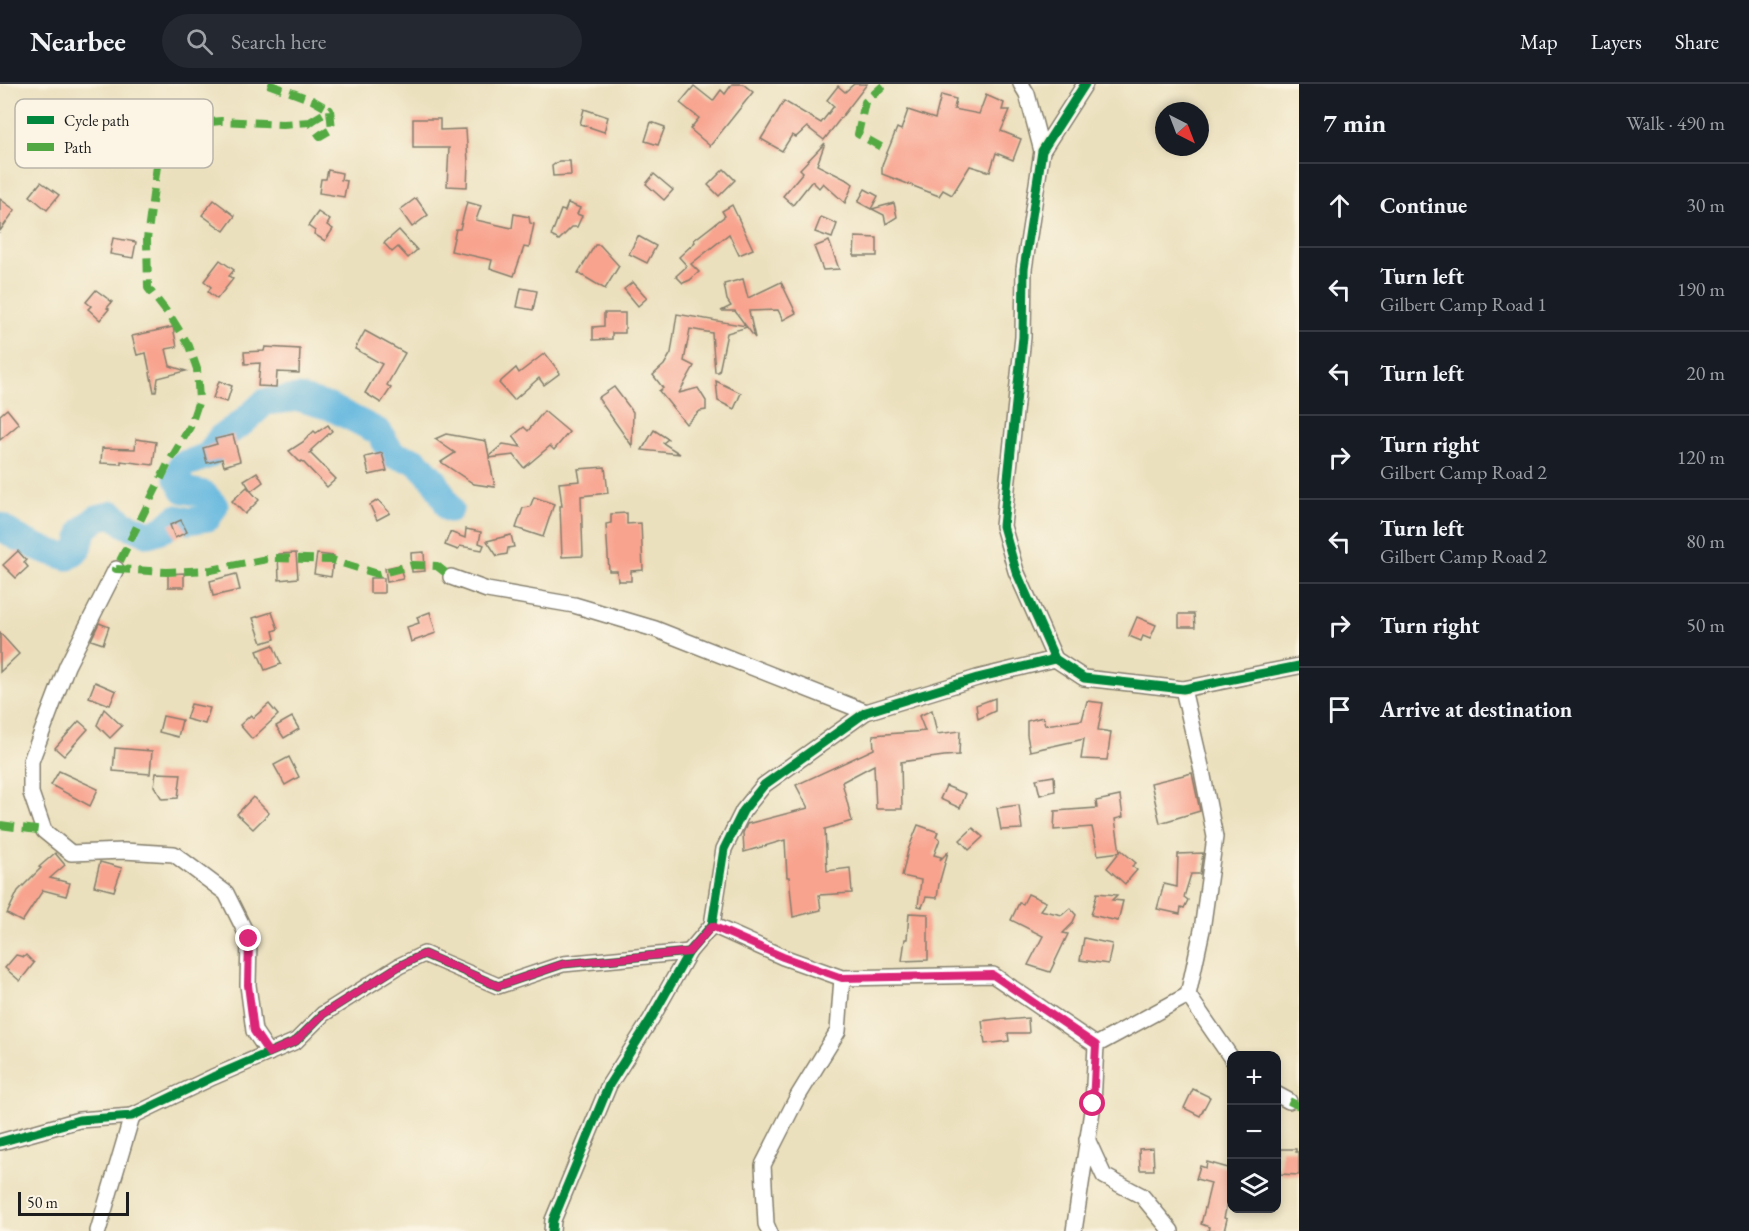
<!DOCTYPE html>
<html lang="en">
<head>
<meta charset="utf-8">
<style>
  :root { --surface:#171b24; --page:#242831; --text:#f1f3f6; --muted:#9ea1a6; --line:#363941 }
  body { margin:0; font-family:"EB Garamond",serif; background:var(--page); color:var(--text) }
  .controls { position:absolute; right:18px; bottom:18px; display:grid; overflow:hidden; border-radius:12px; box-shadow:0 3px 9px #0003 }
  .controls button { width:54px; height:54px; display:grid; place-items:center; padding:0; border:0; border-bottom:2px solid var(--line); background:var(--surface); color:var(--text); font:30px sans-serif }
  .compass { position:absolute; left:1155px; top:18px; width:54px; height:54px; border-radius:50%; background:var(--surface); box-shadow:0 3px 9px #0003; rotate:138deg }
  .scale { position:absolute; left:18px; bottom:15px; width:111px; box-sizing:border-box; padding-left:6px; border:3px solid #1c1c1c; border-top:0; font-size:16px; line-height:21px; white-space:nowrap; color:#1c1c1c; -webkit-text-stroke:4px #fcf5e5; paint-order:stroke }
  .stop { position:absolute; width:18px; height:18px; margin:-14px; border:4px solid #db2777; border-radius:50%; background:#fff }
  .stop.end { background:#db2777; border-color:#fff; box-shadow:0 2px 6px #0008 }
  .list { margin:0; padding:0; list-style:none }
  h2 { display:flex; justify-content:space-between; align-items:center; height:78px; margin:0; padding:0 24px; font-size:26px }
  h2 small { font-size:20px; font-weight:400; color:var(--muted) }
  .list li { display:grid; grid-template-columns:39px 1fr auto; gap:18px; align-items:center; box-sizing:border-box; height:84px; padding:0 24px; border-top:2px solid var(--line) }
  .list b { display:block; font-size:22px; white-space:nowrap }
  .list p { margin:0; font-size:20px; white-space:nowrap; color:var(--muted) }
  .list em { font-size:20px; font-style:normal; color:var(--muted) }
  .icon { flex:none; width:33px; height:33px; fill:none; stroke:currentColor; stroke-width:2; stroke-linecap:round; stroke-linejoin:round }
  .map { position:relative; flex:none; width:1299px; height:1147px; overflow:hidden }
  header { display:flex; align-items:center; gap:36px; box-sizing:border-box; height:84px; padding:0 30px; background:var(--surface); border-bottom:2px solid var(--line) }
  header strong { font-size:28px }
  nav { display:flex; gap:33px; margin-inline-start:auto; font-size:21px }
  .search { width:420px; height:54px; background:var(--page); display:flex; align-items:center; gap:15px; box-sizing:border-box; padding:0 21px; border-radius:33px; color:var(--muted); font-size:22px }
  main { display:flex }
  aside { flex:1; background:var(--surface) }
  .map>svg:first-child { display:block }
</style>
</head>
<body>
<header>
<strong>Nearbee</strong>
<div class="search"><svg class="icon" aria-label="search" viewBox="0 0 24 24"><circle cx="10" cy="10" r="6"/><path d="M15 15l6 6"/></svg>Search here</div>
<nav><a>Map</a><a>Layers</a><a>Share</a></nav>
</header>
<main>
<div class="map">
<svg width="1299" height="1147" viewBox="0 0 1299 1147">
  <rect width="100%" height="100%" fill="#fcf5e5"/>
  <filter id="ink" filterUnits="userSpaceOnUse"><feTurbulence type="fractalNoise" baseFrequency=".0167" numOctaves="2"/><feDisplacementMap in="SourceGraphic" scale="12" xChannelSelector="R" yChannelSelector="G"/><feConvolveMatrix kernelMatrix="1 2 1 2 8 2 1 2 1" color-interpolation-filters="sRGB"/></filter>
  <filter id="wash" filterUnits="userSpaceOnUse"><feTurbulence type="fractalNoise" baseFrequency=".008" numOctaves="4" result="noise"/><feDisplacementMap in="SourceGraphic" scale="24" xChannelSelector="R" yChannelSelector="G"/><feGaussianBlur stdDeviation="1.35" result="paint"/><feColorMatrix in="noise" values="0 0 0 0 0 0 0 0 0 0 0 0 0 0 0 0 0 1.4 0 .05"/><feComposite in="paint" operator="in"/></filter>
  <g filter="url(#wash)">
    <rect width="100%" height="100%" fill="#ebe0bd"/>
    <g fill="none" stroke-linecap="round" stroke-linejoin="round">
      <!-- river -->
      <path stroke="#63b7df" stroke-width="27" d="M0,442C20,457 43,467 68,473L79,464L83,446L97,434L113,430L125,440L149,450L164,445L176,434L189,437L208,434L215,422L204,410L184,406L177,394L182,380L194,377L209,371L220,354L242,339L265,318L299,314L330,323L379,348L393,371L416,377L435,397L450,425"/>
    </g>
    <g id="blocks">
      <!-- building -->
      <g fill="#f8a38e">
        <polygon points="732,0 743,0 753,8 710,62 690,45 699,34 680,19 694,2 713,17 721,6 725,10"/>
        <polygon points="854,0 867,0 824,56 807,43 796,53 792,51 782,67 761,55 784,17 821,39 834,22 827,16 838,2 845,8"/>
        <polygon points="941,11 956,15 954,25 979,30 986,11 1004,19 1002,26 1010,26 1001,47 1021,55 1013,76 996,69 990,88 970,82 952,111 943,106 939,112 882,90 882,81 897,44 901,46 908,26 935,35"/>
        <polygon points="584,25 608,33 604,48 580,40"/>
        <polygon points="413,35 440,35 440,46 466,45 468,78 467,103 447,102 449,64 413,64"/>
        <polygon points="651,38 665,43 658,61 645,57"/>
        <polygon points="825,59 817,81 849,97 853,100 845,119 823,99 819,104 812,97 793,121 783,112 803,88 800,85"/>
        <polygon points="559,77 570,77 571,91 553,92 552,82"/>
        <polygon points="724,85 735,96 719,112 708,101"/>
        <polygon points="328,86 342,89 341,96 347,97 344,113 319,109 321,95 326,95"/>
        <polygon points="654,90 673,106 664,116 646,100"/>
        <polygon points="41,98 59,111 47,126 30,112"/>
        <polygon points="865,105 878,112 871,125 858,118"/>
        <polygon points="416,114 428,131 412,143 400,126"/>
        <polygon points="0,115 15,126 0,147"/>
        <polygon points="214,116 235,132 224,147 202,131"/>
        <polygon points="467,118 481,122 476,136 512,144 514,130 529,133 530,139 534,140 529,164 524,163 514,192 490,184 492,176 451,167 456,145 460,145"/>
        <polygon points="568,119 580,124 577,130 582,132 577,143 572,143 559,156 551,152 561,126 565,127"/>
        <polygon points="894,119 897,133 886,140 884,131 872,125"/>
        <polygon points="732,121 753,165 739,171 729,150 691,180 699,188 690,196 683,199 676,192 687,182 679,173 695,158 694,156 725,132 722,127"/>
        <polygon points="318,128 330,136 327,141 333,145 325,157 314,150 315,147 308,142"/>
        <polygon points="821,133 837,140 832,154 815,148"/>
        <polygon points="399,146 417,166 408,174 398,163 392,168 384,159"/>
        <polygon points="638,152 656,162 647,179 629,170"/>
        <polygon points="855,153 877,154 877,172 854,172"/>
        <polygon points="113,154 136,158 133,174 110,170"/>
        <polygon points="829,157 839,185 823,186 814,163"/>
        <polygon points="595,161 600,161 619,182 605,205 578,189"/>
        <polygon points="220,176 234,186 229,192 233,195 217,215 208,208 211,203 204,197"/>
        <polygon points="743,195 748,214 781,198 796,229 783,236 778,226 749,227 755,254 747,243 727,249 719,288 715,288 712,249 690,245 684,277 694,282 679,309 698,304 706,317 706,326 700,327 686,340 659,307 663,304 653,291 664,281 671,269 677,230 746,242 735,227 721,227 731,222 727,216 724,200"/>
        <polygon points="633,198 647,214 638,222 624,205"/>
        <polygon points="521,204 537,207 533,226 517,223"/>
        <polygon points="96,206 112,218 107,224 109,225 100,236 88,225 91,222 86,218"/>
        <polygon points="604,229 625,229 625,249 612,249 612,255 593,256 593,243 604,242"/>
        <polygon points="173,243 177,263 166,265 170,282 186,287 158,294 156,308 154,308 146,269 137,271 132,252"/>
        <polygon points="365,247 405,269 387,301 391,304 381,319 365,309 382,280 355,265"/>
        <polygon points="265,263 300,265 299,289 277,288 276,303 258,302 260,279 245,280 244,268 264,267"/>
        <polygon points="545,269 560,289 544,301 539,294 514,316 499,299 516,284 519,289"/>
        <polygon points="219,297 232,302 227,318 213,314"/>
        <polygon points="716,297 741,309 734,325 718,317"/>
        <polygon points="614,303 633,328 632,362 598,314"/>
        <polygon points="7,325 19,340 0,356 0,331"/>
        <polygon points="544,327 569,348 554,366 550,362 524,384 514,371 489,374 495,403 474,400 441,378 455,369 435,355 446,350 486,357 489,372 503,360 521,363 513,352 524,343 528,347"/>
        <polygon points="328,341 332,347 311,366 312,367 310,369 336,395 327,403 302,377 300,378 289,367 303,358 314,347 316,349"/>
        <polygon points="654,346 668,355 663,359 680,370 642,366"/>
        <polygon points="233,351 240,377 224,382 222,375 207,379 203,364 217,360 215,355"/>
        <polygon points="136,355 156,358 153,381 121,377 121,380 101,379 102,364 135,365"/>
        <polygon points="382,369 387,387 369,391 365,373"/>
        <polygon points="605,383 608,409 581,412 583,472 562,473 560,422 562,422 559,399 580,397 578,385"/>
        <polygon points="257,388 263,398 251,407 244,396"/>
        <polygon points="247,403 259,416 245,430 232,417"/>
        <polygon points="534,413 554,420 543,453 516,444 523,424 530,423"/>
        <polygon points="378,416 390,429 377,436 370,421"/>
        <polygon points="627,429 627,440 641,439 643,486 631,487 631,497 618,497 617,487 609,487 606,440 611,439 611,430"/>
        <polygon points="181,436 187,448 175,454 170,441"/>
        <polygon points="466,445 481,448 479,459 484,461 482,466 460,462 458,466 445,461 450,448 465,454"/>
        <polygon points="511,451 514,463 508,464 507,470 497,472 487,457"/>
        <polygon points="18,467 26,476 24,478 28,483 16,494 3,481"/>
        <polygon points="424,468 425,487 412,488 411,469"/>
        <polygon points="296,469 298,494 279,496 278,470"/>
        <polygon points="317,470 334,472 331,493 314,490"/>
        <polygon points="400,481 403,495 387,498 385,484"/>
        <polygon points="184,489 184,503 168,503 168,490"/>
        <polygon points="236,490 240,506 213,512 210,497"/>
        <rect x="370" y="494" width="14" height="15"/>
        <polygon points="272,528 278,545 273,547 275,555 262,559 253,534"/>
        <polygon points="430,528 436,549 411,558 407,543 419,539 417,533"/>
        <polygon points="1179,530 1194,530 1195,543 1179,543"/>
        <polygon points="1137,533 1156,541 1150,555 1143,552 1141,557 1129,552"/>
        <polygon points="99,539 109,543 103,560 91,556"/>
        <polygon points="0,549 19,570 0,588"/>
        <polygon points="273,561 281,580 265,586 257,567"/>
        <polygon points="95,598 116,607 110,621 89,613"/>
        <polygon points="995,614 995,627 978,635 976,621"/>
        <polygon points="1087,617 1103,619 1098,646 1111,648 1107,676 1081,675 1084,655 1030,667 1027,651 1027,637 1043,633 1045,641 1082,636"/>
        <polygon points="191,620 210,624 205,640 186,635"/>
        <polygon points="269,620 278,631 252,655 240,641 251,631 253,634"/>
        <polygon points="104,625 122,642 110,654 97,641"/>
        <polygon points="932,626 937,650 960,647 959,671 944,672 901,678 902,725 876,725 874,681 842,698 852,737 825,745 827,787 850,784 852,809 819,811 821,826 793,833 789,793 787,793 785,756 744,768 743,749 747,740 808,724 796,701 874,665 873,651 925,647 919,632"/>
        <polygon points="163,632 182,636 178,653 159,648"/>
        <polygon points="292,633 299,645 284,654 276,642"/>
        <polygon points="79,637 88,645 64,672 55,664"/>
        <polygon points="115,664 152,667 150,690 113,687"/>
        <polygon points="289,673 299,693 285,701 274,681"/>
        <polygon points="59,687 98,705 90,722 51,701"/>
        <polygon points="156,689 181,690 178,714 162,715 154,702"/>
        <polygon points="1192,689 1200,727 1160,739 1151,699"/>
        <polygon points="1054,692 1055,707 1040,711 1036,695"/>
        <polygon points="946,702 966,710 960,724 940,715"/>
        <polygon points="1120,712 1123,733 1115,735 1120,768 1098,771 1092,743 1054,746 1055,727 1097,724 1096,717"/>
        <polygon points="253,713 269,729 253,745 237,730"/>
        <polygon points="1019,721 1022,745 1001,746 997,724"/>
        <polygon points="918,741 938,748 936,753 940,755 934,771 941,773 940,776 948,768 939,800 937,814 926,813 922,823 918,822 921,796 902,792 908,766"/>
        <polygon points="973,744 983,753 969,766 960,756"/>
        <polygon points="1121,766 1136,779 1132,782 1137,786 1125,800 1107,784"/>
        <polygon points="55,769 65,781 50,794 70,799 66,812 43,806 22,838 7,830 18,807 41,784 39,783"/>
        <polygon points="1203,769 1200,790 1191,790 1184,813 1188,816 1184,824 1181,823 1180,830 1157,825 1164,800 1177,803 1178,770"/>
        <polygon points="100,778 122,784 114,807 94,802"/>
        <polygon points="1097,809 1117,811 1112,816 1123,817 1118,837 1091,831"/>
        <polygon points="1028,810 1046,818 1040,826 1062,831 1070,824 1076,831 1072,840 1063,849 1068,850 1050,888 1028,881 1043,852 1011,836 1019,819 1023,820"/>
        <polygon points="909,829 928,830 928,876 902,877 905,855 907,855"/>
        <polygon points="1084,854 1112,860 1108,880 1080,876"/>
        <polygon points="16,871 24,873 26,871 34,879 20,897 5,884"/>
        <polygon points="1006,934 1006,936 1028,934 1029,949 1008,949 1009,957 985,960 982,937"/>
        <polygon points="1193,1005 1210,1013 1200,1032 1184,1024"/>
        <polygon points="1153,1064 1154,1086 1140,1086 1139,1065"/>
        <polygon points="1281,1065 1296,1065 1296,1068 1299,1068 1299,1091 1280,1090"/>
        <polygon points="1207,1078 1232,1085 1232,1096 1228,1107 1230,1108 1224,1134 1227,1135 1224,1147 1208,1147 1209,1143 1201,1140 1211,1099 1196,1095 1200,1082 1206,1084"/>
      </g>
    </g>
  </g>
  <g filter="url(#ink)">
    <use href="#blocks" fill-opacity="0" stroke="#847e6c" stroke-width="1.5"/>
    <g fill="none" stroke-linecap="round" stroke-linejoin="round">
      <defs>
        <g id="street">
          <polyline points="1021,0 1027,10 1042,67"/>
          <polyline points="1085,0 1042,67 1024,185 1023,253 1003,442 1016,487 1055,575 1084,594 1183,605 1299,582"/>
          <polyline points="116,485 67,582 31,677 31,709 44,747 71,769 124,767 174,770 226,809 249,855 248,901 254,947 269,969"/>
          <polyline points="451,493 487,506 574,521 655,545 866,628"/>
          <polyline points="712,841 783,873 842,894 993,891 1096,961"/>
          <polyline points="1188,911 1232,975"/>
          <polyline points="1276,1010 1289,1017"/>
          <polyline points="1087,1055 1104,1092 1142,1112 1171,1147"/>
          <polyline points="0,1058 79,1036 132,1032 213,993 296,957 323,930 399,882 424,870 498,902 563,880 689,868"/>
          <polyline points="98,1147 132,1032"/>
          <polyline points="552,1147 553,1136 609,1001 651,935 689,868 712,841 724,765 743,727 764,701 866,628 977,594 1055,575"/>
          <polyline points="769,1147 766,1140 763,1081 798,1012 838,947 842,894"/>
          <polyline points="1074,1147 1093,1020 1096,961 1188,911 1202,846 1215,753 1202,687 1183,605"/>
        </g>
      </defs>
      <!-- street casing -->
      <use href="#street" stroke="#847e6c" stroke-width="18"/>
      <!-- street -->
      <use href="#street" stroke="#fff" stroke-width="15"/>
      <!-- quiet -->
      <g stroke="#52a943" stroke-width="8" stroke-dasharray="15 8" stroke-linecap="butt">
        <polyline points="268,0 312,16 330,26"/>
        <polyline points="310,38 330,26 332,45 320,52 310,38 283,40 221,37 187,40 164,56 156,71 157,82 147,155 148,204 172,235 189,262 197,285 199,316 190,343 168,380 116,485 167,488 211,486 272,474 332,476 378,490 413,481 437,482 451,493"/>
        <polyline points="881,63 858,50 865,18 885,0"/>
        <polyline points="0,741 44,747"/>
        <polyline points="1289,1017 1299,1022"/>
      </g>
      <defs>
        <g id="cycleway">
          <polyline points="1085,0 1042,67 1024,185 1023,253 1003,442 1016,487 1055,575 1084,594 1183,605 1299,582"/>
          <polyline points="0,1058 79,1036 132,1032 213,993 296,957 323,930 399,882 424,870 498,902 563,880 689,868"/>
          <polyline points="552,1147 553,1136 609,1001 651,935 689,868 712,841 724,765 743,727 764,701 866,628 977,594 1055,575"/>
        </g>
      </defs>
      <!-- cycleway casing -->
      <use href="#cycleway" stroke="#fcf5e5" stroke-width="13"/>
      <!-- cycleway -->
      <use href="#cycleway" stroke="#00873e" stroke-width="9"/>
    </g>
  </g>
  <g fill="none" stroke-linecap="round" stroke-linejoin="round" filter="url(#ink)">
    <!-- route -->
    <polyline stroke="#db2777" stroke-width="8" points="249,855 248,901 254,947 269,969 296,957 323,930 399,882 424,870 498,902 563,880 689,868 712,842 783,873 842,894 993,891 1096,961 1093,1020"/>
  </g>
  <!-- legend -->
  <rect x="15" y="15" width="198" height="69" rx="9" fill="#fcf5e5" stroke="#b9b4a9" stroke-width="1.5"/>
  <rect x="27" y="32" width="27" height="8" fill="#00873e"/>
  <rect x="27" y="59" width="27" height="8" fill="#52a943"/>
  <g font-size="16" fill="#1c1c1c">
    <text x="64" y="42">Cycle path</text>
    <text x="64" y="69">Path</text>
  </g>
</svg>
<div class="controls">
<button>+</button>
<button>−</button>
<button><svg class="icon" aria-label="layers" viewBox="0 0 24 24"><path d="M12 4l9 5-9 5-9-5zM3 14l9 5 9-5"/></svg></button>
</div>
<svg class="compass" viewBox="-18 -18 36 36"><path d="M0-13l5 13h-10z" fill="#e53935"/><path d="M0 13l5-13h-10z" fill="#9ea1a6"/></svg>
<div class="scale">50 m</div>
<div class="stop" style="left:1093px;top:1020px"></div>
<div class="stop end" style="left:249px;top:855px"></div>
</div>
<aside>
<h2>7 min<small>Walk · 490 m</small></h2>
<ul class="list">
<li><svg class="icon" aria-label="ahead" viewBox="0 0 24 24"><path d="M12 20V5M6 11l6-6 6 6"/></svg><div><b>Continue</b></div><em>30 m</em></li>
<li><svg class="icon" aria-label="left" viewBox="0 0 24 24"><path d="M17 20v-9H6M10 6l-5 5 5 5"/></svg><div><b>Turn left</b><p>Gilbert Camp Road 1</p></div><em>190 m</em></li>
<li><svg class="icon" aria-label="left" viewBox="0 0 24 24"><path d="M17 20v-9H6M10 6l-5 5 5 5"/></svg><div><b>Turn left</b></div><em>20 m</em></li>
<li><svg class="icon" aria-label="right" viewBox="0 0 24 24"><path d="M7 20v-9h11M14 6l5 5-5 5"/></svg><div><b>Turn right</b><p>Gilbert Camp Road 2</p></div><em>120 m</em></li>
<li><svg class="icon" aria-label="left" viewBox="0 0 24 24"><path d="M17 20v-9H6M10 6l-5 5 5 5"/></svg><div><b>Turn left</b><p>Gilbert Camp Road 2</p></div><em>80 m</em></li>
<li><svg class="icon" aria-label="right" viewBox="0 0 24 24"><path d="M7 20v-9h11M14 6l5 5-5 5"/></svg><div><b>Turn right</b></div><em>50 m</em></li>
<li><svg class="icon" aria-label="arrive" viewBox="0 0 24 24"><path d="M6 21V4h12l-3 4 3 4H6"/></svg><div><b>Arrive at destination</b></div></li>
</ul>
</aside>
</main>
</body>
</html>
